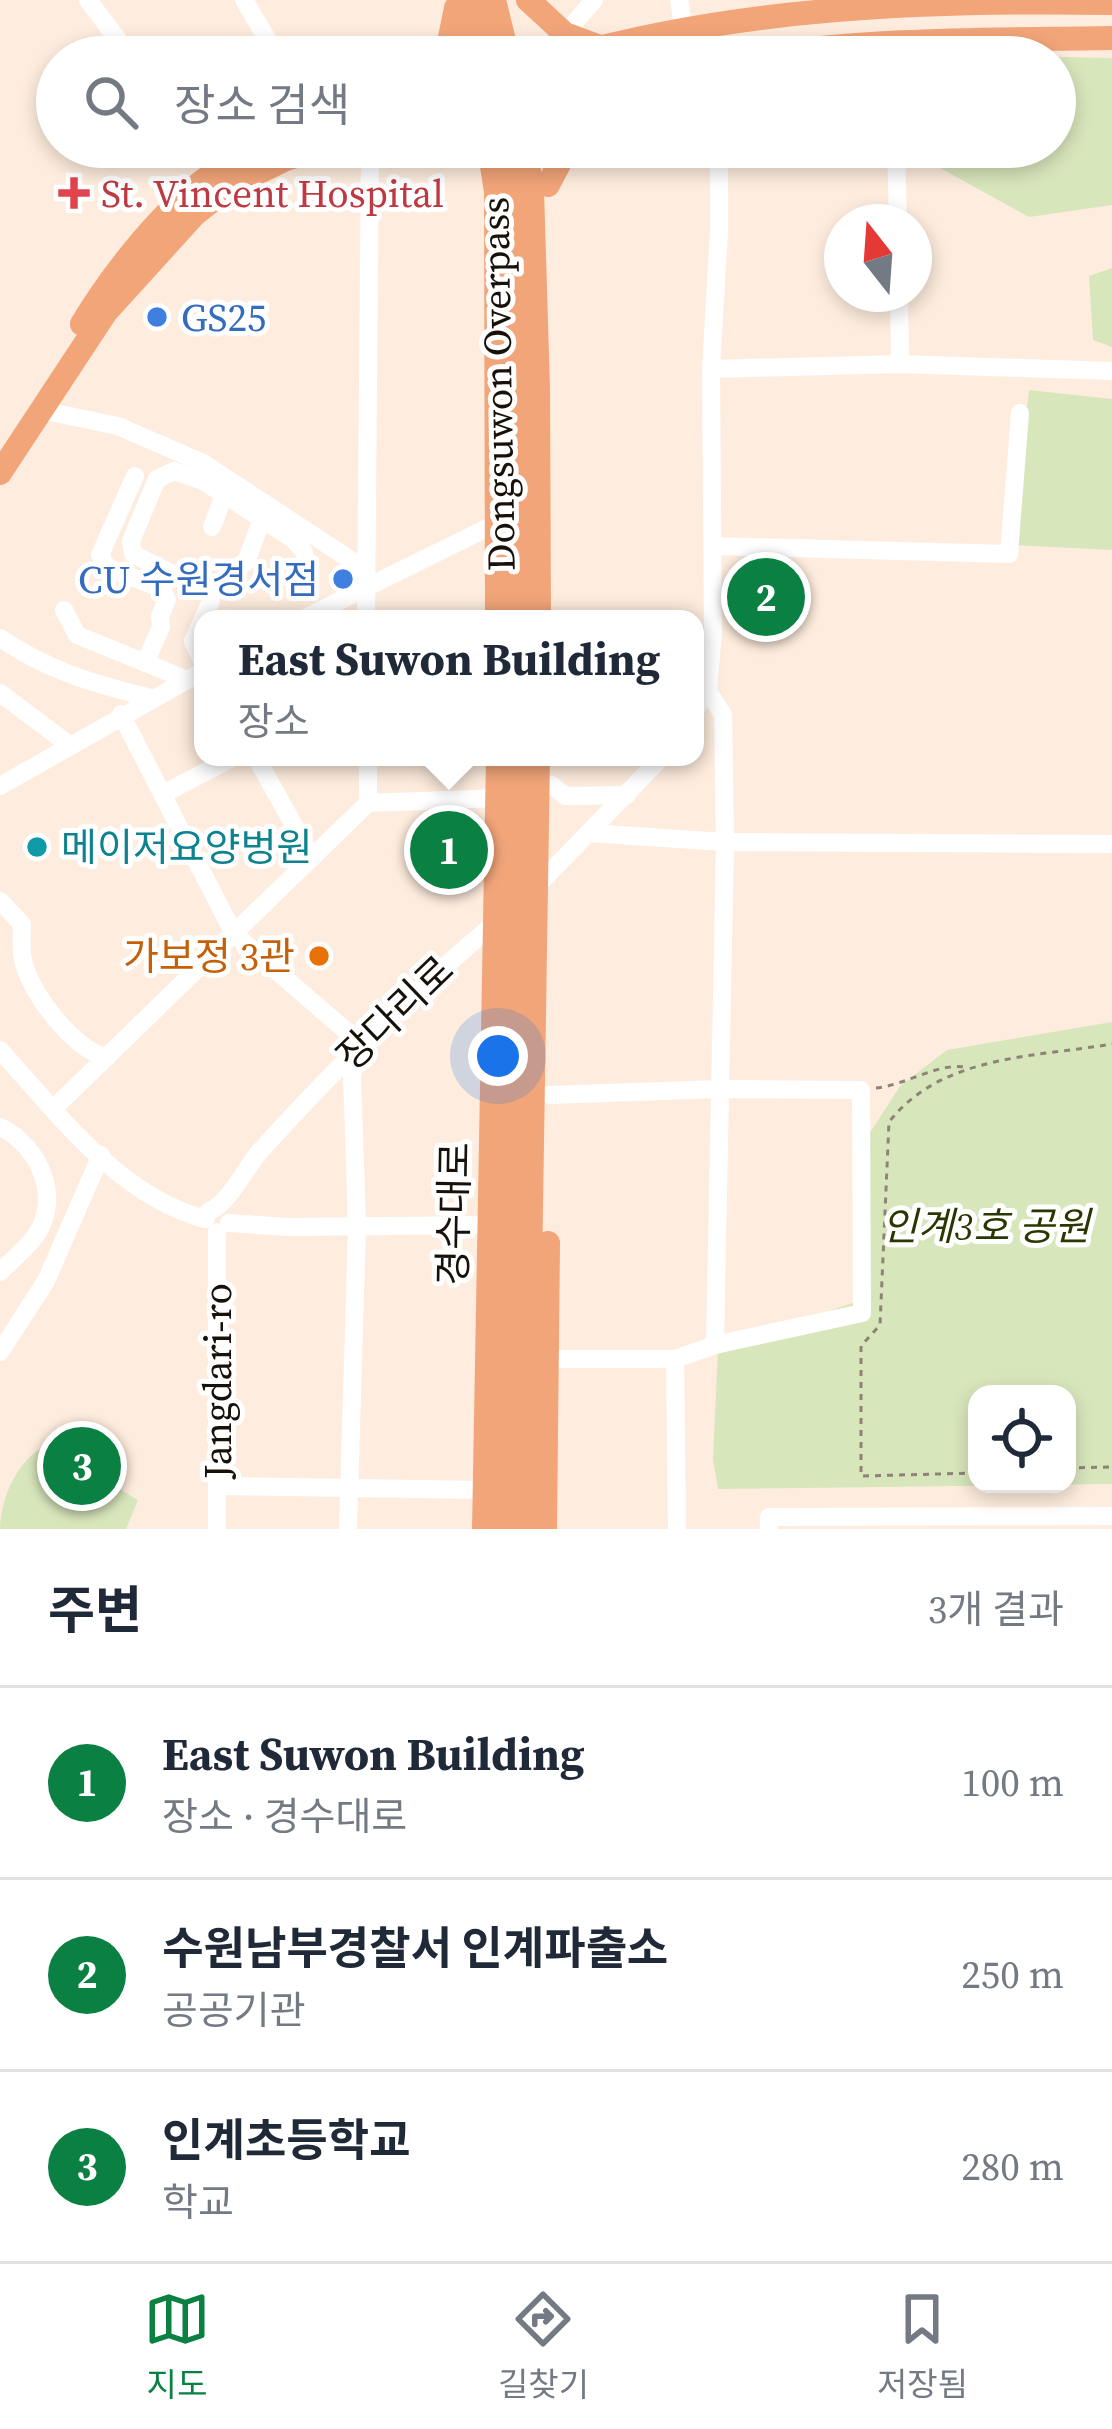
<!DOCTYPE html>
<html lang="ko">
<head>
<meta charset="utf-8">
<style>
  :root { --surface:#fff; --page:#f2f2f3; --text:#1f2937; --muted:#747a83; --line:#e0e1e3; --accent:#0b8043 }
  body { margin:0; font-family:"Source Serif 4","Noto Sans KR",serif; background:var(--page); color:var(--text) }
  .controls { position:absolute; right:36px; bottom:36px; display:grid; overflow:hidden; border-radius:24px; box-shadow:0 6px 18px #0003 }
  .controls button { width:108px; height:108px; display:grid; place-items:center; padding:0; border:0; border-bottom:3px solid var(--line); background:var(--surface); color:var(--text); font:60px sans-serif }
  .compass { position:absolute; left:824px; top:204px; width:108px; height:108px; border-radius:50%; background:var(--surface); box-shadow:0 6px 18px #0003; rotate:343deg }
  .you { position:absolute; left:498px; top:1056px; width:42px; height:42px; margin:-30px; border:9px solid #fff; border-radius:50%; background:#1a73e8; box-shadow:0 0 0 18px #1a73e833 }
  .badge { display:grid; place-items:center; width:78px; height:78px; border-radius:50%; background:var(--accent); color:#fff; font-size:39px; font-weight:700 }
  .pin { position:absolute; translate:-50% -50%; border:6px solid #fff; box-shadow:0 3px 12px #0006 }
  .popup { position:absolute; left:194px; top:610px; width:510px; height:156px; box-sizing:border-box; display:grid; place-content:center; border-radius:24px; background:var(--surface); filter:drop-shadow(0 3px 9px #0005); font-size:39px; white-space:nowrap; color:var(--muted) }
  .popup b { font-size:45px; color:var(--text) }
  .popup::after { content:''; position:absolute; left:50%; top:100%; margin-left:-24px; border:24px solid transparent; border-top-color:var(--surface) }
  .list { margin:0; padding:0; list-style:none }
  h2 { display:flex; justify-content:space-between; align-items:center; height:156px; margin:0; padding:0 48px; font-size:51px }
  h2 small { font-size:39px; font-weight:400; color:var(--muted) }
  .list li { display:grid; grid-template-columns:78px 1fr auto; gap:36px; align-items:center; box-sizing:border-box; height:192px; padding:0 48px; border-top:3px solid var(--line) }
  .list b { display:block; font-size:45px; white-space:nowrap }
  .list p { margin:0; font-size:39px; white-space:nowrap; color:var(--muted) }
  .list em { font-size:39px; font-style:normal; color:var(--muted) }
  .icon { flex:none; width:66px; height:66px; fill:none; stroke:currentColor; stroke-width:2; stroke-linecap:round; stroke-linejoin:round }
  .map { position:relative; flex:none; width:1112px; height:1529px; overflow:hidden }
  .search { position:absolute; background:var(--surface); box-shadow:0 6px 18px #0003; left:36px; right:36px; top:36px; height:132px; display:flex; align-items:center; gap:30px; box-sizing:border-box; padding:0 42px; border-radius:66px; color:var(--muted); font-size:45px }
  .sheet { height:732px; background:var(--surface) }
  nav { display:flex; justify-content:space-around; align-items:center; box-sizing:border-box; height:168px; border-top:3px solid var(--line); background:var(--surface); font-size:33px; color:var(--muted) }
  nav a { display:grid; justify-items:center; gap:6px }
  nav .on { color:var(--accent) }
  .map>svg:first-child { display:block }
</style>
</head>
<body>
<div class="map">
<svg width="1112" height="1529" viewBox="0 0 1112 1529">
  <rect width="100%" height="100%" fill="#feedde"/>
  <!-- green -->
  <g fill="#d8e6bc" fill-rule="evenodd">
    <polygon points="912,54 1112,58 1112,205 1029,217 924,159 923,147 1055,147 1055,57 912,57"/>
    <polygon points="1112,268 1112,347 1093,340 1089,276"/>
    <polygon points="1029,390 1112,399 1112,550 1013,545"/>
    <path d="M1112,1022V1484L718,1489L713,1460L718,1349L861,1300L857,1153L900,1086L947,1050ZM977,1394H1067V1484H977Z"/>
    <path d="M46,1446L138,1500L126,1529H0C0,1500 17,1459 46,1446Z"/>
  </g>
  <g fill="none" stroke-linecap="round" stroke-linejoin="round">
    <!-- path -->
    <g stroke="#8f8377" stroke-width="3" stroke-dasharray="6 6" stroke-linecap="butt">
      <path d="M876,1088C906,1085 937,1063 964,1067"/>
      <polyline points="1067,1468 1112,1467"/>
      <path d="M977,1473L861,1476V1346L880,1325L889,1122C941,1055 1035,1057 1112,1044"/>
    </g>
    <!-- minor -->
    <g stroke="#fff" stroke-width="18">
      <polyline points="88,0 131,57"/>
      <polyline points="244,0 278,57"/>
      <polyline points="679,0 684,31"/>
      <polyline points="565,34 594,0"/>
      <polyline points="198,147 216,171"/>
      <polyline points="896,147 898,222"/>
      <polyline points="899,294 900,364"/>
      <polyline points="711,369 900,364 1112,371"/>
      <polyline points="41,410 118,426 203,463 366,570"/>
      <polyline points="135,476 100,555 107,567 162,589 167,600 160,616 161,627 145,663"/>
      <polyline points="212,527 224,495"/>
      <polyline points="713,546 1009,554 1020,413"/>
      <polyline points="246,562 262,519"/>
      <polyline points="64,610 77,635 185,679"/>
      <polyline points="303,619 497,523"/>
      <polyline points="366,619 370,147"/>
      <path d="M0,638C48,671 95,684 151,698"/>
      <polyline points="203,663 193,641 211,601 207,591 133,554 131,541 157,479 174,471 203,481 293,539 304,552 306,565"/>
      <polyline points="0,693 68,744"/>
      <polyline points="695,709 708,691 713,631 711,369 719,231 719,147"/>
      <polyline points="121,714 234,934 360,1043 352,1076 357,1226 348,1529"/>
      <polyline points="256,757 312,858"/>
      <polyline points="368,757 368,803"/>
      <polyline points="552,785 565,796 627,795"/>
      <polyline points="0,786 203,671"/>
      <polyline points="163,794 234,757"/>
      <polyline points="588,833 725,842 1112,844"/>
      <polyline points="532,891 662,757"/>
      <path d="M0,901L22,924C22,936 20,952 24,964C34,998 73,1047 106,1058"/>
      <path d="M0,1050C57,1113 120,1197 205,1219"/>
      <polyline points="549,1095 719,1089 861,1090 862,1313 715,1345"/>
      <polyline points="53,1109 368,803 499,798"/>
      <path d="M0,1127C40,1146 63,1199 34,1238C24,1250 11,1261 0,1272"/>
      <path d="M205,1219L208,1212C230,1203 244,1169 261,1150C337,1066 416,989 502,917"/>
      <polyline points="229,1223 288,1227 490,1225"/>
      <polyline points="217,1232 217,1529"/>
      <polyline points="0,1352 46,1281 101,1155"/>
      <polyline points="547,1359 675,1359 677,1529"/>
      <polyline points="675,1359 715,1345 725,842 723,715 708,691"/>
      <polyline points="217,1486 485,1490"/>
      <polyline points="769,1529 769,1517 1112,1516"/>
    </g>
    <!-- major -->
    <g stroke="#f2a579" stroke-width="24">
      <polyline points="459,0 472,57"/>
      <polyline points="475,0 492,57"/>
      <polyline points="494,0 508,57"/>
      <polyline points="528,0 565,34 600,47"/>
      <polyline points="446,57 456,8"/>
      <path d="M565,57C741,7 930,0 1112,3"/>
      <path d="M749,57C869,38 991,40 1112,38"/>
      <polyline points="489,147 496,192 497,619"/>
      <polyline points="525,147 532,189 538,388 539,619"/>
      <polyline points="510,149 517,262 519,619"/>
      <polyline points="548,185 568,147"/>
      <path d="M82,324C112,274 167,203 217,171C232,161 251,155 267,147"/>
      <polyline points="0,473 106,312 194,215 229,187 286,159 325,147"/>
      <polyline points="484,1529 498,757"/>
      <polyline points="507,1529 519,757"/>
      <polyline points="526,1529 538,757"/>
      <polyline points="545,1529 548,1243"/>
    </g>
  </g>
  <!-- markers -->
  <path fill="#e0444e" stroke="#fff" stroke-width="4.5" d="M68 175h12v12h12v12h-12v12h-12v-12h-12v-12h12z"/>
  <g fill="#3f7fe0" stroke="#fff" stroke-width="4.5">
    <circle cx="157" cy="317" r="12"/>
    <circle cx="343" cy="579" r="12"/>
  </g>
  <circle fill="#0f9aa8" stroke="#fff" stroke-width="4.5" cx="37" cy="847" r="12"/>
  <circle fill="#e8710a" stroke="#fff" stroke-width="4.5" cx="319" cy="956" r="12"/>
  <g text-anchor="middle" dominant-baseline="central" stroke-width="10" stroke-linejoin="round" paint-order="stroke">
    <!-- health labels -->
    <g font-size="39" fill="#be3a42" stroke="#fff" text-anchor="start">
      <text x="101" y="193">St. Vincent Hospital</text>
    </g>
    <!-- shop labels -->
    <g font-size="39" fill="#366cbe" stroke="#fff" text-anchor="start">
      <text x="181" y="317">GS25</text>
      <text x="319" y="579" text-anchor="end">CU 수원경서점</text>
    </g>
    <!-- street labels -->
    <g font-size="39" fill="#18110a" stroke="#fff">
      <text transform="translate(498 384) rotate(-91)">Dongsuwon Overpass</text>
      <text transform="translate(395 1013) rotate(-44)">장다리로</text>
      <text transform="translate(454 1214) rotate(-89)">경수대로</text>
      <text transform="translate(217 1381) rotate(-90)">Jangdari-ro</text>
    </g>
    <!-- culture labels -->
    <g font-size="39" fill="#0d838f" stroke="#fff" text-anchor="start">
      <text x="61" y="847">메이저요양벙원</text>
    </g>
    <!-- food labels -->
    <g font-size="39" fill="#c56008" stroke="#fff" text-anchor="end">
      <text x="295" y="956">가보정 3관</text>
    </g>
    <!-- park labels -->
    <g font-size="39" font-style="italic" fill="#2b3700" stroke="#fff">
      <text x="986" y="1226">인계3호 공원</text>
    </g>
  </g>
</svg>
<div class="controls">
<button><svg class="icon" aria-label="locate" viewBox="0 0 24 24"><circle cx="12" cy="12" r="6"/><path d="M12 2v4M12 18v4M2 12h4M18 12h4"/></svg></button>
</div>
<svg class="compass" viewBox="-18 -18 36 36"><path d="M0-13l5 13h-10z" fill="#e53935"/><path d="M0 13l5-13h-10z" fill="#747a83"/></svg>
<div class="you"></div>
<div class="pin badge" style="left:449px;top:850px">1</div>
<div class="popup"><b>East Suwon Building</b>장소</div>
<div class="pin badge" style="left:766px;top:597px">2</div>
<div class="pin badge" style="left:82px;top:1466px">3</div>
<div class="search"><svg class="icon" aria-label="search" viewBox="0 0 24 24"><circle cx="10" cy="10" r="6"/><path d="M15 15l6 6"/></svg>장소 검색</div>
</div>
<section class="sheet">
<h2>주변<small>3개 결과</small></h2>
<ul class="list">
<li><span class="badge">1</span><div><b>East Suwon Building</b><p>장소 · 경수대로</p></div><em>100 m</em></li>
<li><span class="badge">2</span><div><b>수원남부경찰서 인계파출소</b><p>공공기관</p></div><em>250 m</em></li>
<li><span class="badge">3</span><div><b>인계초등학교</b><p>학교</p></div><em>280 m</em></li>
</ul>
</section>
<nav>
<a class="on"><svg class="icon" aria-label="map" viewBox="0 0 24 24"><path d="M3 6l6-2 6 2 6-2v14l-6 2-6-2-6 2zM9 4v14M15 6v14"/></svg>지도</a>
<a><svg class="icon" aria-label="directions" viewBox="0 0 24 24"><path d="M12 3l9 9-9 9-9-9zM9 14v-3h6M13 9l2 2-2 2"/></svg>길찾기</a>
<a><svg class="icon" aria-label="saved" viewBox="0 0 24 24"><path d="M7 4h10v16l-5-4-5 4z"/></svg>저장됨</a>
</nav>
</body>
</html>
